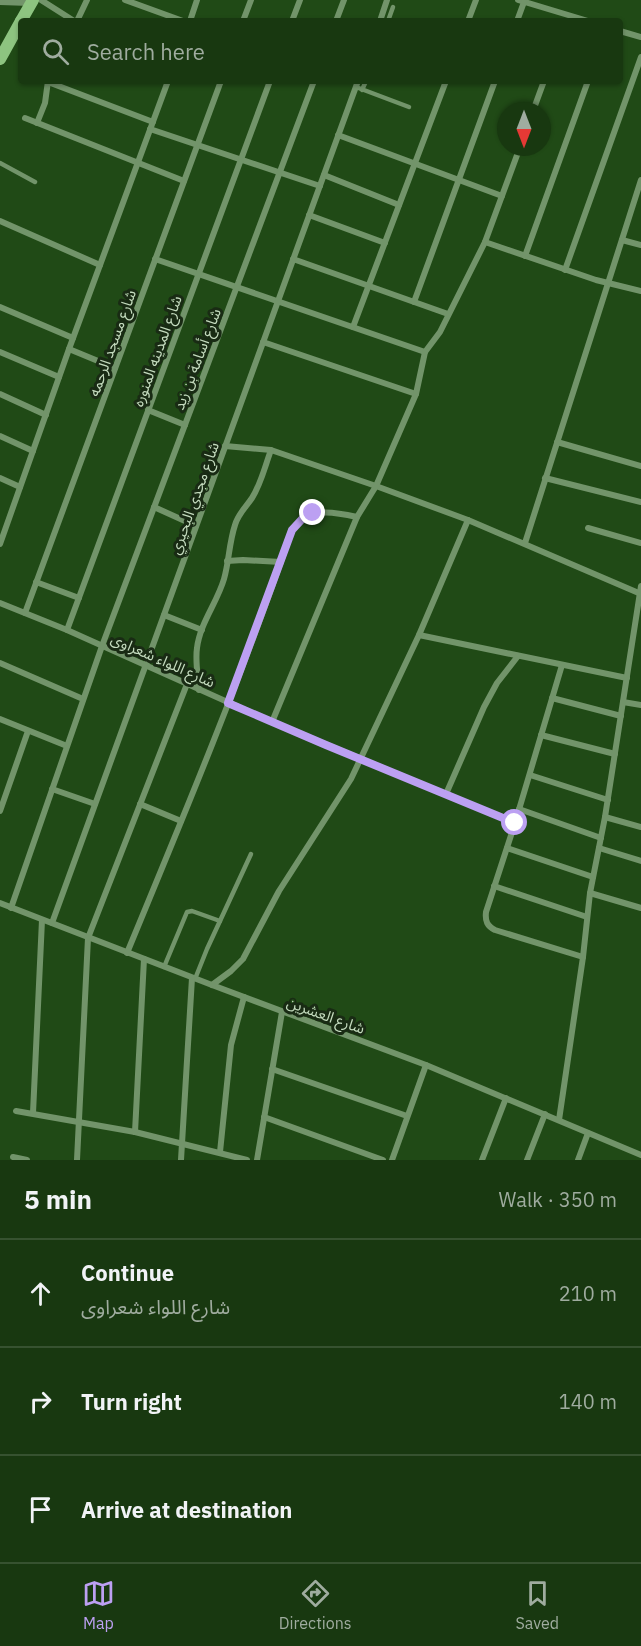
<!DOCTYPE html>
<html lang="en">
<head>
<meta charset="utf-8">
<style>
  :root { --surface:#183810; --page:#213f19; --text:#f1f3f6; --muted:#9fac9f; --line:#365230; --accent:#bca0f2 }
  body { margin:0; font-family:"IBM Plex Sans","Noto Sans Arabic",sans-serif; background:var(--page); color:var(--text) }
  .compass { position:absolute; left:497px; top:102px; width:54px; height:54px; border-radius:50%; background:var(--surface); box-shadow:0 2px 4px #0004; rotate:180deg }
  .stop { position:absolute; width:18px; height:18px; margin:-14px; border:4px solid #bca0f2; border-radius:50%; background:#fff }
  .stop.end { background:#bca0f2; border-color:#fff; box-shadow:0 2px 6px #0008 }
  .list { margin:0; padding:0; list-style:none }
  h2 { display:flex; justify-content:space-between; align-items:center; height:78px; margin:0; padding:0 24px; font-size:26px }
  h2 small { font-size:20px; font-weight:400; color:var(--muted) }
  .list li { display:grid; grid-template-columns:39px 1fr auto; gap:18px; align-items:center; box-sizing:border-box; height:108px; padding:0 24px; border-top:2px solid var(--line) }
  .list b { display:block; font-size:22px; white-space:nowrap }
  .list p { margin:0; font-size:20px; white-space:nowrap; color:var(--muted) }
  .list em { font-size:20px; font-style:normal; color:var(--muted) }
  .icon { flex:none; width:33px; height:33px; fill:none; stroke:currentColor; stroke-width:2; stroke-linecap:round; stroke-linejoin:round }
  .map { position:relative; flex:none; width:641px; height:1160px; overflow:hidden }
  .search { position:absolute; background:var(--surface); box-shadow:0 2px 4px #0004; left:18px; right:18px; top:18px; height:66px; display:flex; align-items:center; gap:15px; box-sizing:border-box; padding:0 21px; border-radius:6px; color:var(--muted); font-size:22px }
  .sheet { height:402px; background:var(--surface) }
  nav { display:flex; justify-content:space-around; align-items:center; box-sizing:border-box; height:84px; border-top:2px solid var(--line); background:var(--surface); font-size:16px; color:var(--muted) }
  nav a { display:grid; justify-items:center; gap:3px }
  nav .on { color:var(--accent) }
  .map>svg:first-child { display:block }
</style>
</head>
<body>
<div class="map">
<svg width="641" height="1160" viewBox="0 0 641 1160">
  <rect width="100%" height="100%" fill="#204a16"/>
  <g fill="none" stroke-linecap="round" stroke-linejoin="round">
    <!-- lane -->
    <g stroke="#72946a" stroke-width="4.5">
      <polyline points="388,21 393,7"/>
      <polyline points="356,87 409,107"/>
      <polyline points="362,90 366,81"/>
      <polyline points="0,163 35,182"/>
      <polyline points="164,967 187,912 192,911 220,921"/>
      <polyline points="195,979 207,949 251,854"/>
    </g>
    <!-- street -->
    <g stroke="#72946a" stroke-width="6">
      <polyline points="41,0 74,21"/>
      <polyline points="125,0 183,21"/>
      <polyline points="518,0 588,21"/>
      <polyline points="0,2 30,3"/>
      <polyline points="77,21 87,0"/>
      <polyline points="190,21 197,0"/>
      <polyline points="243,21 251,0"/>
      <polyline points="292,21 300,0"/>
      <polyline points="336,21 344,0"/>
      <polyline points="380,21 387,0"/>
      <polyline points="468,21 476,0"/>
      <polyline points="517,21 524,2"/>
      <polyline points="620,31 641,37"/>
      <polyline points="48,82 153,122"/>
      <polyline points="533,111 544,81"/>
      <polyline points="25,118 184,181"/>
      <polyline points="37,123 45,103 48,81"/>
      <polyline points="150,129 320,186"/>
      <polyline points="338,135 502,196"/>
      <polyline points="324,175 399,205"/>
      <polyline points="309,215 385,243"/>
      <polyline points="0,221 100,265"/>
      <polyline points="622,240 641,245"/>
      <polyline points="485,242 596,280 641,291"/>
      <polyline points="525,256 588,81"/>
      <polyline points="155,259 425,352"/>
      <polyline points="293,259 448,314"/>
      <polyline points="565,270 641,57"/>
      <polyline points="414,302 495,81"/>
      <polyline points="0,307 73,338"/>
      <polyline points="353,327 446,81"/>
      <polyline points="263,342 416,394"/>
      <polyline points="69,349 115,368"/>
      <polyline points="0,352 59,377"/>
      <polyline points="0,394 46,415"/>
      <polyline points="148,410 185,425"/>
      <polyline points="0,436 33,451"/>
      <polyline points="557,442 641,466"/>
      <polyline points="225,446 271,450 376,486 468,520 641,594"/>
      <polyline points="0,478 20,487"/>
      <polyline points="545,478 641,502"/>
      <polyline points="154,507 196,526"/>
      <polyline points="588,528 641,543"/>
      <polyline points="525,543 641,180"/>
      <polyline points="0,544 69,349 168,81"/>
      <polyline points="227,561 243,560 281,562"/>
      <polyline points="36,582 79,598"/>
      <polyline points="0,603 67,630 272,722 515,823"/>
      <polyline points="25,613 221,81"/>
      <polyline points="164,615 202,630"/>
      <polyline points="67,630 270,81"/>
      <polyline points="419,635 627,678"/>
      <polyline points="0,663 83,699"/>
      <path d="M562,665L515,823L486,912C485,921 487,926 495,930L583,957"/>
      <path d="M199,690C198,676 195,661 197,648C200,623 217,603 224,579C229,562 229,543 235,525C238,514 246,507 252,498C261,484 265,466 271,450"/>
      <polyline points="552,698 621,716"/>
      <polyline points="623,702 641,705"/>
      <polyline points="0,719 67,746"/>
      <polyline points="272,722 357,517 376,486 416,394 425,352 440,332 485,242 520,147"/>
      <polyline points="541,735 615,754"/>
      <polyline points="530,775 608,800"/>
      <polyline points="52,789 95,804"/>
      <polyline points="446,794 484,707 497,683 518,656"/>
      <polyline points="140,804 181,821"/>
      <polyline points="519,809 601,838"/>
      <polyline points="0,811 28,731"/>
      <polyline points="605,817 641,827"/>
      <polyline points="507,848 593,877"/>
      <polyline points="599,848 641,861"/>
      <polyline points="494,886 587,917"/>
      <polyline points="590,893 641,908"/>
      <polyline points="0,903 212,985 426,1065 641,1155"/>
      <polyline points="11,908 102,646 314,81"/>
      <polyline points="52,923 358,81"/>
      <path d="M127,953C185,813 243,673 292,530C309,507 331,511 357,517"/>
      <polyline points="212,985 231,971 243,959 279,891 351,779 419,635 468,520"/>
      <polyline points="272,1069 407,1116"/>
      <polyline points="16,1111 135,1132 247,1160"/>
      <polyline points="33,1113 42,920"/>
      <polyline points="264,1117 383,1160"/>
      <polyline points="559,1120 583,957 590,893 605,817 641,586"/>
      <polyline points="135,1132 144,959"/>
      <polyline points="220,1152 231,1045 244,997"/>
      <polyline points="13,1157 27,1160"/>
      <polyline points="77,1160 88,938 187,684"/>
      <polyline points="181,1160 192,978"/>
      <polyline points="257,1160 282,1012"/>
      <polyline points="392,1160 426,1065"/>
      <polyline points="482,1160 506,1098"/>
      <polyline points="527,1160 545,1114"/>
      <polyline points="578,1160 588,1133"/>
    </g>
    <!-- secondary -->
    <g stroke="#8dc480" stroke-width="12">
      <polyline points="21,21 33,0"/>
      <polyline points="0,59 21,21"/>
    </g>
  </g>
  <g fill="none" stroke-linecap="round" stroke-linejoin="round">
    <!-- route -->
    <polyline stroke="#bca0f2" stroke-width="8" points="313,513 304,517 292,530 228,703 326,745 515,823"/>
  </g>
  <g text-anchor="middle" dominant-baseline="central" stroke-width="6" stroke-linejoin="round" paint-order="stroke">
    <!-- street labels -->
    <g font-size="15" fill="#c4dbbe" stroke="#192b14">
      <text transform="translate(112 343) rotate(-70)">شارع مسجد الرحمه</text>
      <text transform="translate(157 351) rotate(-70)">شارع المدينه المنوره</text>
      <text transform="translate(197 359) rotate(-69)">شارع أسامة بن زيد</text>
      <text transform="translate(194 498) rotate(-70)">شارع مجدي البحيري</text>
      <text transform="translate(163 660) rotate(24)">شارع اللواء شعراوى</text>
      <text transform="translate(326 1015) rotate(20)">شارع العشرين</text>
    </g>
  </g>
</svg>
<svg class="compass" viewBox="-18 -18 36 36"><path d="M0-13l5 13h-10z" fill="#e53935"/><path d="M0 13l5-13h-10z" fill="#9fac9f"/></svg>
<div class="stop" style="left:515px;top:823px"></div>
<div class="stop end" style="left:313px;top:513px"></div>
<div class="search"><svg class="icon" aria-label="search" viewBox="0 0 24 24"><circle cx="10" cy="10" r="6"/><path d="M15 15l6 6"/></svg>Search here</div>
</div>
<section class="sheet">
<h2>5 min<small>Walk · 350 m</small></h2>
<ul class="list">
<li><svg class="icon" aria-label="ahead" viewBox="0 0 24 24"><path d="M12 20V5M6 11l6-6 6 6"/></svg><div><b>Continue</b><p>شارع اللواء شعراوى</p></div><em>210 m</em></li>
<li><svg class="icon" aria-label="right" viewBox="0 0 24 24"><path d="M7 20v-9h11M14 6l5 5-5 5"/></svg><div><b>Turn right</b></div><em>140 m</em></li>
<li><svg class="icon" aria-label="arrive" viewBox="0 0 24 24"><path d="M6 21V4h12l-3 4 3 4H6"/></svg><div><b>Arrive at destination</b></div></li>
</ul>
</section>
<nav>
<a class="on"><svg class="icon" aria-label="map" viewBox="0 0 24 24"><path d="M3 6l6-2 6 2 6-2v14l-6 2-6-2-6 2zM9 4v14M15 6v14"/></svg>Map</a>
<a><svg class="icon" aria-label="directions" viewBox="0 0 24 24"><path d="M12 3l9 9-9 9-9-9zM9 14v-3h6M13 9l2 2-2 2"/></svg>Directions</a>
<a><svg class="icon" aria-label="saved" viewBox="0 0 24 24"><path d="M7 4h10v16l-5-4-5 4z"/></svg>Saved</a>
</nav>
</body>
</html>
